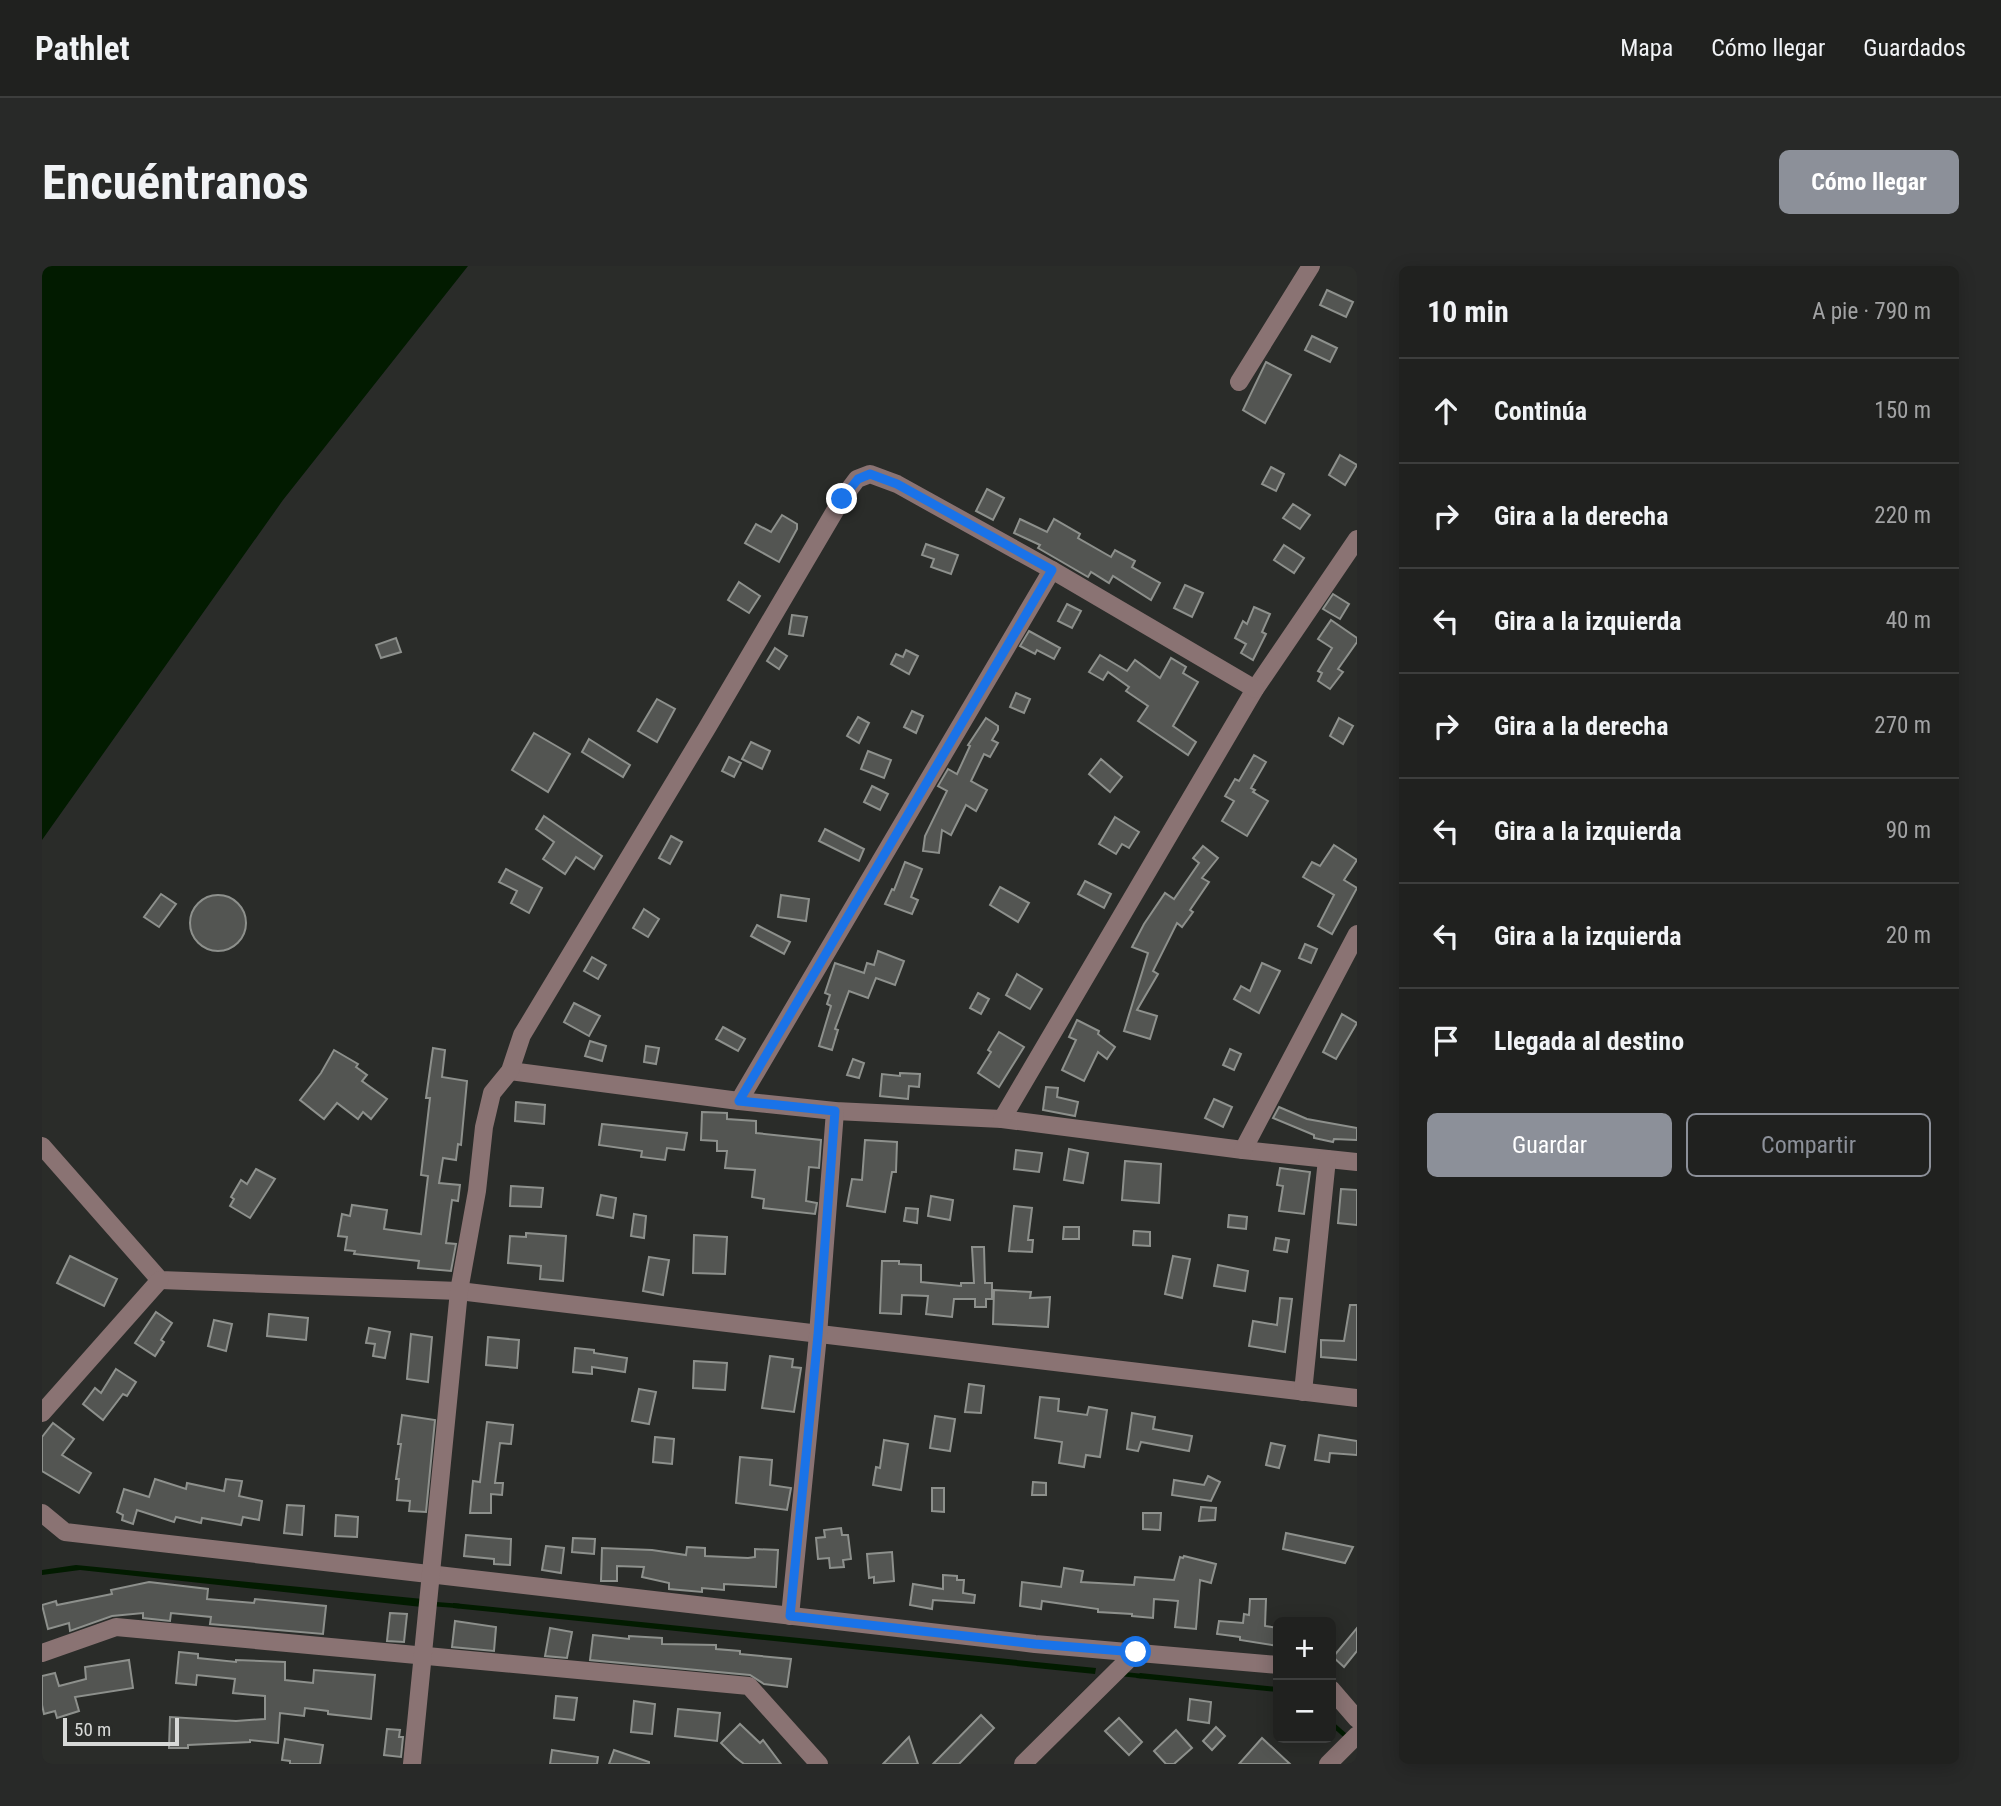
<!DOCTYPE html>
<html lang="es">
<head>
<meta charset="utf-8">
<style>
  :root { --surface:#20211f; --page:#282928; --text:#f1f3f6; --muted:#a2a3a4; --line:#3d3e3d; --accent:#8c9099 }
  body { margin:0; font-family:"Roboto Condensed",sans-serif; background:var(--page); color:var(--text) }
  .controls { position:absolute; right:21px; bottom:21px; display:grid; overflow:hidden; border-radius:10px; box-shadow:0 4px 18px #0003 }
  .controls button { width:63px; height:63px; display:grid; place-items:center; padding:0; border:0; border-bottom:2px solid var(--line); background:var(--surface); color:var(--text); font:35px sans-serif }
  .scale { position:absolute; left:21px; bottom:18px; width:116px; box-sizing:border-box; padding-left:7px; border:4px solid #d7d9d7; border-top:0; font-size:19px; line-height:24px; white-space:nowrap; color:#d7d9d7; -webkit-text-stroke:5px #2a2c29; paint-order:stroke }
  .stop { position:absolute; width:21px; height:21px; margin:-16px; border:5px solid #1a73e8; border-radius:50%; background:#fff }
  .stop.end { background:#1a73e8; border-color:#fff; box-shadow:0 2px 7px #0008 }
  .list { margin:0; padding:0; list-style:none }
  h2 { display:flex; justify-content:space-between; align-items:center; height:91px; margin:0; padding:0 28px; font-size:30px }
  h2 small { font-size:23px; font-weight:400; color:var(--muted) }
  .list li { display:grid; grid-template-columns:46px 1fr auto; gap:21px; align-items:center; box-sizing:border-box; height:105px; padding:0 28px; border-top:2px solid var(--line) }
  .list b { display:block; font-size:26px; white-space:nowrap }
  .list em { font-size:23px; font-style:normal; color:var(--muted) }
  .actions { display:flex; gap:14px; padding:21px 28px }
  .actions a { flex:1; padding:16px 0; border:2px solid var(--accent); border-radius:10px; text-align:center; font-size:24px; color:var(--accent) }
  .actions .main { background:var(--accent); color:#fff }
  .icon { flex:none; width:38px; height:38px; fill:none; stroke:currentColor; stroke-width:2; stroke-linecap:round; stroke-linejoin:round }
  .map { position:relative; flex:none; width:1315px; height:1498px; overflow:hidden; border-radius:10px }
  header { display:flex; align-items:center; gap:42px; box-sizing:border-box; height:98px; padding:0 35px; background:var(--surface); border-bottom:2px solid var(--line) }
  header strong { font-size:33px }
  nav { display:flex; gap:38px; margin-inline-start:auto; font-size:24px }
  .intro { display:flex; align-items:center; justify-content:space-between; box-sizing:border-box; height:168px; padding:0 42px }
  h1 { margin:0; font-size:49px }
  .button { padding:18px 32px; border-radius:10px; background:var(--accent); color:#fff; font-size:24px; font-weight:700 }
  main { display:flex; gap:42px; padding:0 42px }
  aside { flex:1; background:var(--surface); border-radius:10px; box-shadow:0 4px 18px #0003 }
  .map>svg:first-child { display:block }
</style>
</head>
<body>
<header>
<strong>Pathlet</strong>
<nav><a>Mapa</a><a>Cómo llegar</a><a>Guardados</a></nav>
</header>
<div class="intro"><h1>Encuéntranos</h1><a class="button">Cómo llegar</a></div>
<main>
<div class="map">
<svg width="1315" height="1498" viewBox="0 0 1315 1498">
  <rect width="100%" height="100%" fill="#2a2c29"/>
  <!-- water -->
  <g fill="#021b00">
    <polygon points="0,0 426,0 241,234 0,574"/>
    <polygon points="34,1299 381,1333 380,1341 38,1304 0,1309 0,1304"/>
    <polygon points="411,1337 1054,1402 1053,1408 411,1342"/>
    <polygon points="1098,1407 1236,1421 1236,1426 1094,1412"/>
  </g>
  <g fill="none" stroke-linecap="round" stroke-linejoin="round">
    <!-- stream -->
    <g stroke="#021b00" stroke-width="4.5">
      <polyline points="391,1338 417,1340"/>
      <polyline points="1080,1408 1099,1410"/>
      <polyline points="1289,1457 1306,1472"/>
    </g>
  </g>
  <!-- building -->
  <g fill="#535552" stroke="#8d908c" stroke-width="2">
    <polygon points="1285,24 1311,36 1304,51 1278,39"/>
    <polygon points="1270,70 1295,82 1288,96 1263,84"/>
    <polygon points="1224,96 1249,109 1223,157 1201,144"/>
    <polygon points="1298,189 1315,199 1303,219 1287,209"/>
    <polygon points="1229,201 1242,208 1234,225 1220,218"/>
    <polygon points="945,223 962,232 951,254 934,245"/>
    <polygon points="1251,238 1268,249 1258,263 1241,252"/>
    <polygon points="740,249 755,258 755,263 737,296 703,277 714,258 729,266"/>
    <polygon points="978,253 1005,266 1012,253 1038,268 1036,272 1069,291 1073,284 1093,295 1090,301 1118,317 1109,334 1071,310 1067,317 1049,306 1046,311 996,282 998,279 972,267"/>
    <polygon points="884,278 916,289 909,308 889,301 892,293 880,289"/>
    <polygon points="1242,279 1262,292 1252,307 1232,294"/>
    <polygon points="697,316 718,330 707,347 686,334"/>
    <polygon points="1143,319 1161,327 1150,351 1132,342"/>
    <polygon points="1291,328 1307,338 1298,353 1281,343"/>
    <polygon points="1025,338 1039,345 1030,362 1016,355"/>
    <polygon points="1212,341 1228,348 1220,366 1224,368 1211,394 1199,387 1204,378 1193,372 1201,355 1205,358"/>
    <polygon points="750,349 765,351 761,370 747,368"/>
    <polygon points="1289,354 1315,372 1315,376 1296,403 1301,406 1288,423 1276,415 1280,407 1276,405 1290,382 1276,373"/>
    <polygon points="987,365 1018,382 1012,393 995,384 993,388 978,380"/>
    <polygon points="354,372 359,386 339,392 334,379"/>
    <polygon points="733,382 745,390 737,403 725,395"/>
    <polygon points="864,384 876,390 867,408 849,398 854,388 861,391"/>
    <polygon points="1058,389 1085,405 1093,394 1118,412 1129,392 1144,401 1141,407 1156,416 1131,460 1154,476 1146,489 1096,455 1106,440 1084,425 1087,421 1066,406 1061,414 1047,406"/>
    <polygon points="974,427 988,433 982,447 968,441"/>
    <polygon points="615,433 633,443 615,476 596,465"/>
    <polygon points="870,445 881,450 874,467 862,461"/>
    <polygon points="816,451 827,457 817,477 805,470"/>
    <polygon points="944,452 956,460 956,464 950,474 956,477 948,491 942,488 929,515 945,524 934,545 924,539 909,569 900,564 897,587 881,585 883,570 905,525 896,520 906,503 915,508 928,480 926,479"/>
    <polygon points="1297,452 1311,460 1301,478 1288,470"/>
    <polygon points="492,467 528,488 506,526 470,504"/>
    <polygon points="547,473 588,499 581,511 540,486"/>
    <polygon points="709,476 728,485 720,503 700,493"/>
    <polygon points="826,485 849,494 842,512 819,503"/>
    <polygon points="1212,489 1224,496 1209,522 1213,524 1211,526 1226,535 1205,570 1180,555 1192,535 1183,530 1193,513 1197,515"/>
    <polygon points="687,491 699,497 692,511 680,505"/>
    <polygon points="1059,493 1080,511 1068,526 1047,508"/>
    <polygon points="830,520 846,528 838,544 822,536"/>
    <polygon points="502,550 560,590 552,603 534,591 523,608 501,593 512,576 494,563"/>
    <polygon points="1073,551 1097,566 1087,582 1080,578 1074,588 1057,578"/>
    <polygon points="783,563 822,583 817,595 777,575"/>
    <polygon points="629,570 640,576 628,598 617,592"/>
    <polygon points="1292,579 1315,594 1302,614 1315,622 1290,668 1276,660 1292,629 1261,611 1270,596 1278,600"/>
    <polygon points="1161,580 1176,592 1160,612 1167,616 1148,644 1151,646 1140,661 1135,657 1111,705 1116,708 1095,744 1115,750 1108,773 1082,765 1106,687 1090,681 1102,658 1123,627 1132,633 1157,597 1151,592"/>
    <polygon points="863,596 880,603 869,631 876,634 870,648 843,638 850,623 852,624"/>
    <polygon points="464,603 500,622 487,647 469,637 475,625 457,616"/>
    <polygon points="1043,615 1069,628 1062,642 1036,628"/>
    <polygon points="958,621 987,637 976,656 948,639"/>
    <polygon points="119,628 134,638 117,661 102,651"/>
    <circle cx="176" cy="657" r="28"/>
    <polygon points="739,629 767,633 764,655 736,651"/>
    <polygon points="602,643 617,653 606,671 591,662"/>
    <polygon points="715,659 748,676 742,688 709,670"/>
    <polygon points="1263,678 1275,683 1269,697 1257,692"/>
    <polygon points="836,685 862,695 853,719 834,712 826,732 807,725 793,763 796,764 790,784 777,780 789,740 785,738 788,729 783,727 793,697 822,707 825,697 832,699"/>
    <polygon points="550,691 564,699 556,713 542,705"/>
    <polygon points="1220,697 1238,705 1217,747 1192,733 1199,720 1208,725"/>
    <polygon points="975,708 1000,723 988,743 964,729"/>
    <polygon points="936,727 947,733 939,748 928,742"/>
    <polygon points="532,737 558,750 547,770 522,756"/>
    <polygon points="1300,748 1315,757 1294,793 1281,786"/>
    <polygon points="1035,754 1057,765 1056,768 1073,781 1065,793 1056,786 1042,815 1020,804 1034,774 1027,771"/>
    <polygon points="681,761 703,773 696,785 674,773"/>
    <polygon points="957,766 982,781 957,821 936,807 949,786 946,784"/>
    <polygon points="548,775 564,780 560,795 543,790"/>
    <polygon points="604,780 617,782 614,798 602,796"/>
    <polygon points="391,782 403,784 400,811 425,815 419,879 416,878 414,894 401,892 397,917 418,919 416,935 410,934 404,977 414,978 409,1005 376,1002 377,995 312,988 313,985 303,984 305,971 296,970 300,948 308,950 310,939 345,944 342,963 379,968 386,910 379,909 388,832 384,832"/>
    <polygon points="1188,783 1199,788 1192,804 1181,799"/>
    <polygon points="292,784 316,798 314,801 325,809 320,815 345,833 329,853 321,846 316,853 295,837 282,853 258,834 279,807"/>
    <polygon points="811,793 822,797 817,812 805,809"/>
    <polygon points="858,807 878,808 877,821 867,820 866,833 838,830 840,808 858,810"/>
    <polygon points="1004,821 1016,822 1015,831 1036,836 1033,850 1001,844"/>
    <polygon points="1172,833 1190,841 1181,861 1163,852"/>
    <polygon points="474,836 503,839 502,858 473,855"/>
    <polygon points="1237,841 1265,853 1315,862 1315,874 1292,873 1291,876 1272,872 1272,869 1231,852"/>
    <polygon points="660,846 685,847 685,853 714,855 714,867 779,874 777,902 767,901 764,935 775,937 773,948 721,942 722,933 710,931 713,904 683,902 685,885 675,885 675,875 659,874"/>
    <polygon points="560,858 645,867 642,884 625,882 623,894 599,891 600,885 557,879"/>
    <polygon points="823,874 855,876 854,906 850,906 843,946 805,940 810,913 820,914"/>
    <polygon points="1027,883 1046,887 1041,917 1022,914"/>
    <polygon points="974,884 1000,887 997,906 972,903"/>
    <polygon points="1083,895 1119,898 1117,937 1080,934"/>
    <polygon points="1238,902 1268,906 1262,948 1237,945 1241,920 1235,919"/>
    <polygon points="214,903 233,913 208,952 188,940 192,933 189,931 199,914 205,918"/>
    <polygon points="469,920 501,922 499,941 468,940"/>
    <polygon points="1299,923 1315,924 1315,959 1296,957"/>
    <polygon points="559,929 574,932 571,952 555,949"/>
    <polygon points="889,930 911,934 908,954 886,950"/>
    <polygon points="972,940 990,942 986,974 991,974 990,986 967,985"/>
    <polygon points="864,942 876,943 875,957 862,955"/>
    <polygon points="592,948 604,950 602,972 589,970"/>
    <polygon points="1187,949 1205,951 1204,963 1186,961"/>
    <polygon points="1022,961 1037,961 1037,973 1021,973"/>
    <polygon points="1092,965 1108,966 1108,980 1091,979"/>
    <polygon points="484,967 524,970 521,1015 498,1013 499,1000 466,997 468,970 484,971"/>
    <polygon points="652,969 685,971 683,1008 651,1007"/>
    <polygon points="1234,972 1247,974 1245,986 1232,984"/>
    <polygon points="930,981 942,981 943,1017 950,1017 950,1033 944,1033 944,1041 933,1041 933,1033 912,1033 910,1051 884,1048 886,1030 860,1029 859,1048 838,1047 840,995 857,995 857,998 879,999 879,1016 919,1020 919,1017 932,1017"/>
    <polygon points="28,990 75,1013 62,1040 15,1017"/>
    <polygon points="1131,990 1148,993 1140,1032 1123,1028"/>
    <polygon points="607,991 627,994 621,1029 601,1025"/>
    <polygon points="1176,999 1206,1005 1203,1025 1172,1020"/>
    <polygon points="952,1024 989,1026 988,1032 1008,1031 1006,1061 951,1058"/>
    <polygon points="1238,1032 1250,1033 1243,1086 1207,1080 1211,1055 1235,1059"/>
    <polygon points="1308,1039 1315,1039 1315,1094 1279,1091 1279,1074 1302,1075"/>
    <polygon points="114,1046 130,1057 119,1074 122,1076 113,1090 93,1077"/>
    <polygon points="227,1048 266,1052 264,1074 225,1070"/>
    <polygon points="172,1054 190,1058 184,1085 166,1080"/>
    <polygon points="327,1062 348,1066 343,1092 331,1090 333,1078 324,1077"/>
    <polygon points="369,1068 390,1071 386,1116 365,1113"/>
    <polygon points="446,1071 477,1074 475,1102 444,1099"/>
    <polygon points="533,1082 552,1084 552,1087 585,1092 583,1106 550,1101 550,1108 531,1106"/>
    <polygon points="728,1090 751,1093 750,1101 759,1102 752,1146 720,1142"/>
    <polygon points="652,1095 685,1097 683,1124 651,1122"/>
    <polygon points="74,1103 94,1116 85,1130 81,1128 61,1154 41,1138 53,1122 59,1127"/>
    <polygon points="927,1118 942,1120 939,1147 923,1146"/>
    <polygon points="597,1123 614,1126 607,1158 590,1155"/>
    <polygon points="998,1131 1017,1133 1016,1145 1045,1149 1047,1141 1065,1144 1058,1191 1044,1189 1042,1201 1017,1197 1020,1176 993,1172"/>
    <polygon points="1090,1147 1113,1151 1111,1163 1150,1170 1147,1185 1099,1176 1096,1185 1085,1183"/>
    <polygon points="360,1149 393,1154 384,1246 367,1245 368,1235 355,1234 357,1213 354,1213 359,1178 356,1178"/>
    <polygon points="893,1150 913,1153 908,1185 888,1182"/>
    <polygon points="445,1156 471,1159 469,1178 458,1177 453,1217 461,1217 460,1229 449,1228 449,1247 428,1247 431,1215 438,1216"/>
    <polygon points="11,1157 32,1173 20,1189 49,1207 37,1227 0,1205 0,1171"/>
    <polygon points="1277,1169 1315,1175 1315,1189 1288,1187 1287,1196 1273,1194"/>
    <polygon points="613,1171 632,1173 630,1198 611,1196"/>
    <polygon points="842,1174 866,1178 859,1224 831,1219 834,1201 838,1202"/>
    <polygon points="1229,1177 1243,1180 1237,1202 1224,1199"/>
    <polygon points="698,1191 730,1194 728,1219 749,1222 745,1244 694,1237"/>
    <polygon points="1166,1210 1178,1216 1169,1235 1130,1229 1132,1214 1162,1219"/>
    <polygon points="113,1213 144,1223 145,1217 182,1225 184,1213 200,1215 197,1230 220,1235 217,1254 201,1251 199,1259 160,1252 159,1257 134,1251 132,1256 95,1244 91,1258 80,1254 81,1249 75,1246 82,1223 107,1231"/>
    <polygon points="991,1216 1004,1217 1004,1229 990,1229"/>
    <polygon points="890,1222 902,1222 902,1246 890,1245"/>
    <polygon points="245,1239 262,1240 260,1269 242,1267"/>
    <polygon points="1159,1241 1174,1242 1173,1254 1157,1255"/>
    <polygon points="1101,1247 1119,1247 1118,1264 1101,1263"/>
    <polygon points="294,1249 316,1251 315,1271 293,1270"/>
    <polygon points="799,1262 800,1269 806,1269 809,1293 801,1294 802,1301 788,1302 787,1292 776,1293 774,1272 783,1271 782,1264"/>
    <polygon points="1244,1267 1311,1281 1303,1297 1241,1283"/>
    <polygon points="424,1269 469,1273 468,1299 452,1298 452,1293 422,1290"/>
    <polygon points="531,1272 553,1273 552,1288 530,1286"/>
    <polygon points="504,1280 522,1282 519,1307 500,1304"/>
    <polygon points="645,1281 663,1282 663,1290 706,1292 713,1291 713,1283 736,1284 734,1321 682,1318 682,1324 660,1322 660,1326 627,1323 627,1317 600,1311 602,1301 575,1300 575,1315 559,1315 560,1282 610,1284 644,1289"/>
    <polygon points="850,1286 852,1315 832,1317 832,1311 827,1312 825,1288"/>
    <polygon points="1142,1290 1174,1298 1169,1317 1158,1314 1154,1363 1133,1361 1136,1335 1112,1333 1111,1352 1090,1350 1090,1348 1056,1346 1056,1343 1000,1335 999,1343 978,1340 980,1316 1019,1321 1022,1302 1041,1305 1039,1316 1092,1319 1093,1311 1132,1314 1138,1291 1141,1292"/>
    <polygon points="901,1309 915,1310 915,1314 922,1314 921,1327 933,1329 932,1337 891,1334 890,1343 868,1339 871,1318 901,1323"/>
    <polygon points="107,1316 166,1323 165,1333 212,1337 213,1333 284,1340 281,1368 168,1358 169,1351 129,1347 128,1355 101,1352 101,1347 70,1350 28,1365 27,1357 6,1363 0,1339 14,1335 15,1339 70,1328 69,1324"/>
    <polygon points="1208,1333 1224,1333 1223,1360 1236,1362 1236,1380 1198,1374 1198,1371 1175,1368 1177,1355 1201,1357 1202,1348 1207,1349"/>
    <polygon points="348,1347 365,1348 362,1376 345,1375"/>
    <polygon points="413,1355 454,1361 452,1385 410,1381"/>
    <polygon points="508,1362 530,1366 525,1392 503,1390"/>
    <polygon points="1315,1362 1315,1385 1302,1401 1291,1391"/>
    <polygon points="551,1369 587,1373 587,1370 620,1372 620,1378 674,1379 674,1383 698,1385 698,1388 749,1393 745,1421 722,1418 708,1409 548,1394"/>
    <polygon points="137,1386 156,1388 156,1392 194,1396 194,1394 243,1396 243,1414 271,1417 272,1404 333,1409 329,1453 286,1448 286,1445 263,1442 262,1450 238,1447 236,1477 208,1474 208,1476 146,1479 146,1482 127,1482 128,1451 194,1455 223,1453 223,1430 191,1427 193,1413 155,1409 154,1419 134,1417"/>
    <polygon points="87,1394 91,1422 33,1431 37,1445 15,1452 13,1445 2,1448 0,1439 0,1410 13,1407 17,1420 44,1413 43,1401"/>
    <polygon points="514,1430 535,1432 532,1454 512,1452"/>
    <polygon points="1148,1433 1169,1436 1167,1457 1146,1454"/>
    <polygon points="592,1435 613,1438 610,1468 589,1466"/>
    <polygon points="636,1443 678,1447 675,1475 633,1470"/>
    <polygon points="939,1449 952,1462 917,1498 891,1498"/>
    <polygon points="1077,1452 1100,1476 1087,1489 1063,1465"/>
    <polygon points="698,1458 718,1477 721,1474 739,1498 702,1498 693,1491 679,1477"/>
    <polygon points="1174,1461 1183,1470 1170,1484 1161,1475"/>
    <polygon points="345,1463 358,1464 357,1471 361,1471 359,1491 342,1489"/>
    <polygon points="1134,1464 1150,1482 1132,1498 1124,1498 1112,1485"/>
    <polygon points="867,1471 876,1498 841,1498"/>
    <polygon points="1220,1472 1248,1498 1197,1498"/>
    <polygon points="243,1473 281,1479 278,1498 248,1498 248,1495 240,1494"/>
    <polygon points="510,1484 556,1491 555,1498 508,1498"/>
    <polygon points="572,1484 607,1496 607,1498 567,1498"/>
  </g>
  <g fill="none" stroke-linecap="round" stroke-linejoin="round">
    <!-- minor -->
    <g stroke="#8a7373" stroke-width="18">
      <polyline points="1197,116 1269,0"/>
      <polyline points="468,805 697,835 793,845 960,853 1201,884 1315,896"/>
      <polyline points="697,835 1010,304"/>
      <polyline points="960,853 1213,423 1315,273"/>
      <polyline points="0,880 118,1014 417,1025 1315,1132"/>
      <polyline points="1201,884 1315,668"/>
      <polyline points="1261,1126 1285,893"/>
      <polyline points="0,1147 118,1014"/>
      <polyline points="0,1247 23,1266 993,1378 1236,1399"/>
      <polyline points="748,1350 776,1069 793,845"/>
      <polyline points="0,1387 74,1361 707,1420 777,1498"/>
      <polyline points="1289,1423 1315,1453"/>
      <polyline points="370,1498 417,1025 435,925 442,861 450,827 468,805 480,769 665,462 800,233 815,213 828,208 855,218 1010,304 1213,423"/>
      <polyline points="981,1498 1094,1386"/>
      <polyline points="1286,1498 1315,1469"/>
    </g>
  </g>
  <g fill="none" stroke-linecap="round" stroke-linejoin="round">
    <!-- route -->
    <polyline stroke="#1a73e8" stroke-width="9" points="800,233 816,213 828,208 855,218 1010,304 697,835 793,845 776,1069 748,1350 993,1378 1094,1386"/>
  </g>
</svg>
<div class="controls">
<button>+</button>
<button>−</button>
</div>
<div class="scale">50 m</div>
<div class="stop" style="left:1094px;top:1386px"></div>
<div class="stop end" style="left:800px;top:233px"></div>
</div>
<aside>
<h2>10 min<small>A pie · 790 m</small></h2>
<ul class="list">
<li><svg class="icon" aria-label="ahead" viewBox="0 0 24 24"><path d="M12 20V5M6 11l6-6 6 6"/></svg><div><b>Continúa</b></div><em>150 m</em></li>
<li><svg class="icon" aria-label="right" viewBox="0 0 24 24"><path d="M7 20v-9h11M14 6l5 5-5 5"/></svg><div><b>Gira a la derecha</b></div><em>220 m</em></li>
<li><svg class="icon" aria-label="left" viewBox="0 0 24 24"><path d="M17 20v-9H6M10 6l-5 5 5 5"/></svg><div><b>Gira a la izquierda</b></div><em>40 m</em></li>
<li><svg class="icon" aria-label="right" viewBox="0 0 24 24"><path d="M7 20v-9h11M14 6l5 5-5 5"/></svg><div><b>Gira a la derecha</b></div><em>270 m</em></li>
<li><svg class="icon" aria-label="left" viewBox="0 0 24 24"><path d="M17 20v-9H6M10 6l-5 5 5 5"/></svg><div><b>Gira a la izquierda</b></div><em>90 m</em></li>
<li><svg class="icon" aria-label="left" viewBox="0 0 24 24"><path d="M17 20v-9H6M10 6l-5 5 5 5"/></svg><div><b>Gira a la izquierda</b></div><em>20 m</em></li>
<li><svg class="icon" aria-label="arrive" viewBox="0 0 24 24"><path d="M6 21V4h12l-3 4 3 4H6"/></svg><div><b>Llegada al destino</b></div></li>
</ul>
<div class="actions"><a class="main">Guardar</a><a>Compartir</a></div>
</aside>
</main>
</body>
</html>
